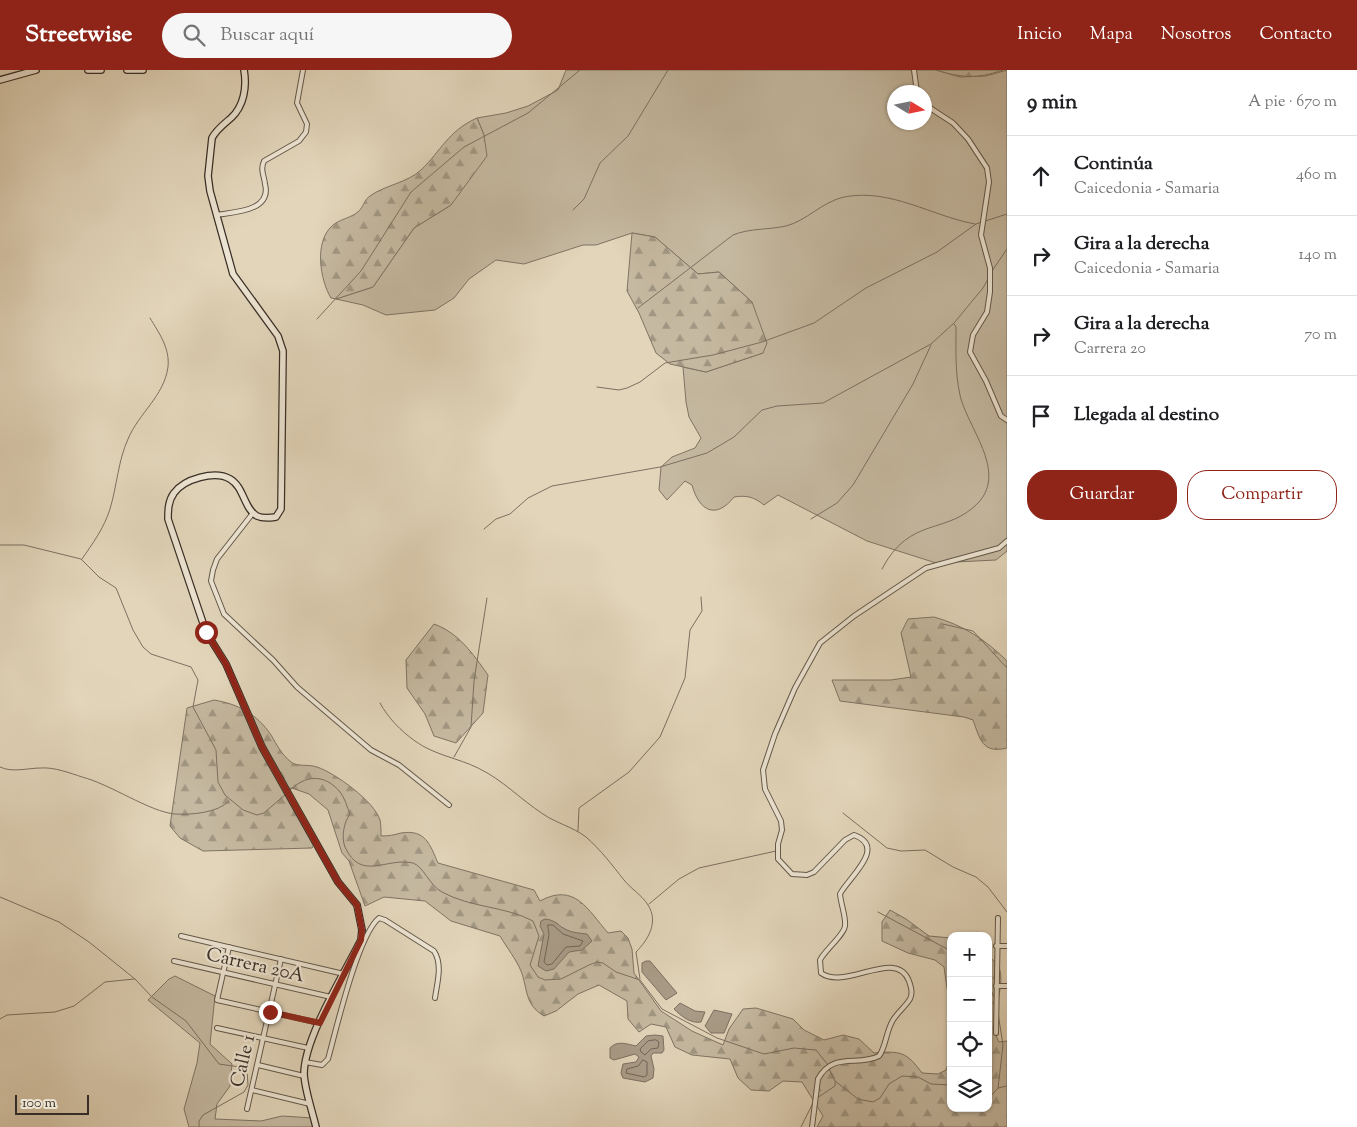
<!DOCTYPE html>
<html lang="es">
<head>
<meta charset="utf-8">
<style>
  :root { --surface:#fff; --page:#f6f6f6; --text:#202124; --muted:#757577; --line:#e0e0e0; --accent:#8f2418 }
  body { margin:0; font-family:"Sorts Mill Goudy",serif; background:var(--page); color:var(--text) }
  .controls { position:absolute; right:15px; bottom:15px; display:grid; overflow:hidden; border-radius:10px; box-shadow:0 1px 4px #0004 }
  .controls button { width:45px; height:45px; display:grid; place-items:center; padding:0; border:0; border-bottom:1px solid var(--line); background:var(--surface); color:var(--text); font:25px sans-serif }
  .compass { position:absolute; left:887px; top:15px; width:45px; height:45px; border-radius:50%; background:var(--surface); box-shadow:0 1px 4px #0004; rotate:100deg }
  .scale { position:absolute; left:15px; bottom:12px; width:74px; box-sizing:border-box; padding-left:5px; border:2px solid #392e26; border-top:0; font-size:14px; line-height:18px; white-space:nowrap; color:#392e26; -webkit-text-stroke:4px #ece4d2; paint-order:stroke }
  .stop { position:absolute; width:15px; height:15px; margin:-11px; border:4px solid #8f2418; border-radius:50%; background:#fff }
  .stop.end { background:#8f2418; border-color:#fff; box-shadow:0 1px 5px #0008 }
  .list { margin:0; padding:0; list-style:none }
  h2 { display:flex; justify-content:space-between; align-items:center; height:65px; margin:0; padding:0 20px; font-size:21px }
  h2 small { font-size:16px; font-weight:400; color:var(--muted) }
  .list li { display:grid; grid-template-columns:32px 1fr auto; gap:15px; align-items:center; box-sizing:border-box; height:80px; padding:0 20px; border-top:1px solid var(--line) }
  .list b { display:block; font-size:19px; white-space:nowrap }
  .list p { margin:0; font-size:16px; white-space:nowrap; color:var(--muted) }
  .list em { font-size:16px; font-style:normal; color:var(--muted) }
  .actions { display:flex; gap:10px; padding:15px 20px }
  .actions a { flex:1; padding:11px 0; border:1px solid var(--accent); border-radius:20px; text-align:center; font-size:18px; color:var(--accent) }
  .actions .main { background:var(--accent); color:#fff }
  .icon { flex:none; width:28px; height:28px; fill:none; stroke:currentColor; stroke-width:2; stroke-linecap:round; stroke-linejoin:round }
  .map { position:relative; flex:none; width:1007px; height:1057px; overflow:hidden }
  header { display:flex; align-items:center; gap:30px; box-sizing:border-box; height:70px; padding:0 25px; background:var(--accent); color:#fff }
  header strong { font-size:24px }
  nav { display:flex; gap:28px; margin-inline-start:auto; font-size:18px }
  .search { width:350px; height:45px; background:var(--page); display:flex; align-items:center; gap:12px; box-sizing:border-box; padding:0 18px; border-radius:28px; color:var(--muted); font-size:19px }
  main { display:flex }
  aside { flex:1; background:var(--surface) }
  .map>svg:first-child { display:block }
</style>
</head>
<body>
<header>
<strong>Streetwise</strong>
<div class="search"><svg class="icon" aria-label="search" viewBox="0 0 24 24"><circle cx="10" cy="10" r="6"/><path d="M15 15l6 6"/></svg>Buscar aquí</div>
<nav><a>Inicio</a><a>Mapa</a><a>Nosotros</a><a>Contacto</a></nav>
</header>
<main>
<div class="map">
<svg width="1007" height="1057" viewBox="0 0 1007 1057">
  <defs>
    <pattern id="forest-firs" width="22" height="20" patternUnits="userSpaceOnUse" patternTransform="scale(1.25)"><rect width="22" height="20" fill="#c5b9a1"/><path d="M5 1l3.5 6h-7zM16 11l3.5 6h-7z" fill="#a19783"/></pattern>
  </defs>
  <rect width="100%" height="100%" fill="#e2d5ba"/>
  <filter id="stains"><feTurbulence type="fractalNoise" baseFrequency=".004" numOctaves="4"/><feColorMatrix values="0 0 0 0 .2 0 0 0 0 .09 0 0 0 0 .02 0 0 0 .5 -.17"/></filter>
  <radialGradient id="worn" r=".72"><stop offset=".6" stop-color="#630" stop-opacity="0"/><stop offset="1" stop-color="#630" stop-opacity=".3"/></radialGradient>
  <!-- green -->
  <g fill="#c5b9a1" stroke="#7f7464" fill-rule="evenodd">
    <path d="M566,0H936L960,7L986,6L1007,0V481L996,490L936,493L867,471L778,425L764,435C754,427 747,425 734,427C716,450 699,441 692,415L685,411L667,430L659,420L661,397L672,387L695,378L701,368L689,347L686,332L683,297L706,302L763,283L752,232L719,202L698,204L655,167L632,163L596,175H583L524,194L496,190L469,209L454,228L435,240L386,245L363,235L336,229L373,217L414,158L451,135L484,65L477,48L506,43L528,36L558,20ZM894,22H924V52H894Z"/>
    <polygon points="175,906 215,926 210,974 232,994 230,1016 217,1034 215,1049 261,1051 282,1046 313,1048 315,1057 189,1057 184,1039 197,993 200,973 148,930 169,909"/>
  </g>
  <!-- forest -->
  <g fill="url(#forest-firs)" stroke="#7f7464">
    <path d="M936,0H1003C977,9 962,8 936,0Z"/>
    <path d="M477,48L484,65L487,86L451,135L414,158L373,217L336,229L331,228C320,210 314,172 332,156C339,149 352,148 359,141C363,137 365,129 370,126C385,115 407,113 421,100C441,81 448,61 477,48Z"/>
    <polygon points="632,163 655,167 698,204 719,202 752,232 767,273 763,283 706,302 670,294 656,283 639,243 627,221"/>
    <path d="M934,547C963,555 986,570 1007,591V678C982,684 980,669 973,650L964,647L840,631L832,610H891L911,607L901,563L908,549Z"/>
    <path d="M434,554C459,563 473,584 488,605L483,643L456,673L434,666L425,644L407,618L406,590Z"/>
    <path d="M214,630C238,634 257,644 271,665C277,675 281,684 291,692C297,697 309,694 317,697C335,703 374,731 380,750C381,755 381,761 381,766C389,766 394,765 401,763C426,759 430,775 438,793L534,820L540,831C575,812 588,840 608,863L621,861L628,868L632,879L634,903L661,941L692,961L723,975L729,959L743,939L756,938L793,949L804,960L824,970L843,965L859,969L874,983C900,981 906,981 922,1003L938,1004L946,1000L951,986V1038H988V885C991,889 997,893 999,897C1007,920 986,948 999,972L1007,971V1057H817L823,1046L802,1012L783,1011L769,1021L751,1020L738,1008L730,989L692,985L675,977L666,957L651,954L639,962L628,949L627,931L599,915L578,924L556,941L544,946C524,934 528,919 521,901C516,889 507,878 500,866L451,851L425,831L384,827L365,836L349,791L342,783L328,740L309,724L292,718L288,719L316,771L312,778L203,781L180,768L170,756L187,638Z"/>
    <polygon points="890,840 906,849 929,866 951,868 951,946 944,897 935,890 908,883 882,871 882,852"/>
  </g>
  <!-- water -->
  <g fill="#a99c88" stroke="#7c7061">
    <path d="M545,849C556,850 558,856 567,860C573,863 580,863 587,864L592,871L582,880L569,882L554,899L546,901L538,896L544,864L540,856L541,851Z"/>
    <polygon points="646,891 650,891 677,923 666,930 642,902 642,893"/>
    <path d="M680,933L695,941L705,942L701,952C691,954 681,946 674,939Z"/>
    <polygon points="714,940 732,944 724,963 711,963 705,956"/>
    <path d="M655,965L663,966L664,980L662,983H653L651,986L654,999L653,1008L645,1012L623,1008L621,1003L623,994L636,992L639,987L635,984L614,990L610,988V978C617,970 627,974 636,976L646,966Z"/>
  </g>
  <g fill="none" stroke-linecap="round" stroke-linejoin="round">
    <!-- shore -->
    <g stroke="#716557" stroke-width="1">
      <polygon points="548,855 553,855 563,864 583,871 580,876 566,877 552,894 547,895 544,892 549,865"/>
      <polygon points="656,970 659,972 658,978 651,979 645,985 641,982 640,979 648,971"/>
      <polygon points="643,990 647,992 647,1005 644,1007 626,1003 627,999 638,996"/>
    </g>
    <!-- stream -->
    <g stroke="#7c7061" stroke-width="1">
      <polyline points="573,140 584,129 600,93 628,66 668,0"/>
      <polyline points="992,201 1007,179"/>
      <path d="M638,238L733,165C750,158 768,160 786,156C806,151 822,132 844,127C891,118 931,146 975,154"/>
      <polyline points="317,249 361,201 411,122 464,77 528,43 580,0"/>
      <polyline points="597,317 619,320 627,318 640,312 665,293 713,285 762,272 814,253 866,218 937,182 976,154 1007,144"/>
      <polyline points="811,449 837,433 853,415 913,314 931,275"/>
      <polyline points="484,459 496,449 510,444 528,428 552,416 660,397 707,383 734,367 762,340 777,336 823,333 931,274 954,253 983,218 989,207"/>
      <polyline points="0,475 24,475 81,489 99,507 116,518 133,560 143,577 151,584 191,597 198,610 193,637 216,680 218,712 225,725 243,740 257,745 264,743 286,724"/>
      <path d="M82,489C93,473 104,458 110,439C117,416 118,391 128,369C139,343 164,326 168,297C170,278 159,263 150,248"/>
      <path d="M882,499C910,445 947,466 979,432C1007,400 967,357 960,325C955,303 956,280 956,257L954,254"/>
      <polyline points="943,554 973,561 1007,598"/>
      <path d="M380,633C388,648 401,661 415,671C434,685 458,688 478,698C503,710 520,729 543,744C556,753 573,757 586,767C601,780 612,795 624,810C631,819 642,825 648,835C659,852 648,870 636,882L640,909"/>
      <polyline points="454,687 471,657 474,611 487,528"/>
      <path d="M0,697C12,703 28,698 41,698C54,697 70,703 82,707C110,714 150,742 175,744C191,745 218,743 229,731"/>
      <path d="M289,721C305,705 324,703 340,722C345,728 347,737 350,744C344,752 341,767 345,777C361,812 386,787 413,793C423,796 430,816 442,822C471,838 505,836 533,851L539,866L530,895L538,907L545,910L561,909L589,895L597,892L603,893L616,902L640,910L662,939L717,968L764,984L794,978L816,980L828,995"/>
      <polyline points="843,743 887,778 901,781 925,780 953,797 976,807 988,817 1007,842"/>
      <polyline points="578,761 579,738 629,702 660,667 685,608 690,560 702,541 701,527"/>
      <polyline points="0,827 59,852 89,872 135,909 152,927 186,951 219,994 240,997 247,1001 248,1015 244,1022 203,1045 199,1051 199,1057"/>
      <polyline points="649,834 679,809 699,798 776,781"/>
      <polyline points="878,842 951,881"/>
      <polyline points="988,914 995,929"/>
      <polyline points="998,943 1003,975 998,1018"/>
      <polyline points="0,949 7,945 55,942 74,936 105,912 134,909"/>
      <polyline points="829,999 835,1011 858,1029 873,1032 880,1028 889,1014 902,1006 918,1007 931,1014 951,1015"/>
      <polyline points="817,1028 835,1016 835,1012"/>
      <polyline points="988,1029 998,1018 1007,1016"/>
      <polyline points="963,1038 970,1041 977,1038"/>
      <polyline points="801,1057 813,1033"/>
    </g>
    <defs>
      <g id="street">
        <polyline points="914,0 917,22"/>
        <polyline points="924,34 953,53 968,69 987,98 989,112 981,165 990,198 990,222 987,242 973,265 970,282 986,311 1001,346 1007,350"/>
        <path d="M216,145C235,142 272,141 265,114C264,105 260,100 264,91L299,71L306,62L307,54L297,33L303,0"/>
        <polyline points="253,443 217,489 213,500 211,511 224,544 273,590 297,617 371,680 399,695 449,735"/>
        <polyline points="181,866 344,904"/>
        <polyline points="996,876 1007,876"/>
        <polyline points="229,877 217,930 319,953"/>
        <polyline points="174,891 331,927"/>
        <polyline points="996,916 1007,916"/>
        <polyline points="217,958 308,978"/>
        <polyline points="996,963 998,848"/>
        <path d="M305,992L322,995L328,989C336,960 358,865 379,848L385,850L434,881C443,895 437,913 435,928"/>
        <polyline points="258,995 304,1006"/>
        <polyline points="252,1020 310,1034"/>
        <polyline points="247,1039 281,889"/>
        <path d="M812,1057L818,1009C833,981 858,997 879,986C886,977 886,961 893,950C898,942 905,937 910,929C913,923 911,917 909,911C896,877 846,921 821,903L820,890C825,880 844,865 845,856C846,846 841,835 840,824C848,808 888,777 854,765L845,770L814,802L807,805L792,804L778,789V774L782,760L781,751L765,719L763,700L775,664L795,618L820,573L854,546L926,498L999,478L1007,471"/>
      </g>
      <g id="secondary">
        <polyline points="88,0 101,0"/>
        <polyline points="127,0 143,0"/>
        <path d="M244,0C247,17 244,36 231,48C224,54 216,60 212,68L208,106L210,121L233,204L278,266L283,281L281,439L276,447C270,448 263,449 257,446C244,439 244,417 230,409C215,400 184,409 174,423C168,431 168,441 168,449L206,562L226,594L262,677L338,812L357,835L362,860L361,870C344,904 304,968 304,1004C305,1021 312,1040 316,1057"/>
        <polyline points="0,10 36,0"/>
      </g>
    </defs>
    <!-- street casing -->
    <use href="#street" stroke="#63584b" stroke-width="6"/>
    <!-- secondary casing -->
    <use href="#secondary" stroke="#392e26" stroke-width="8"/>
    <!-- street -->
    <use href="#street" stroke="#ece4d2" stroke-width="4"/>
    <!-- secondary -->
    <use href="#secondary" stroke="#ece4d2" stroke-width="5.5"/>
  </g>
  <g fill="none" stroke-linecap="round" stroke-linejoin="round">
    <!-- route -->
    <polyline stroke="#8f2418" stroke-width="6" points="206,562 226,594 262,677 338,812 357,835 362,860 361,870 320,953 270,942"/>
  </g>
  <g text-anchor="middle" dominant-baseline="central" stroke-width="4.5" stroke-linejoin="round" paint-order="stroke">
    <!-- street labels -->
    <g font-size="19" fill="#392e26" stroke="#ece4d2">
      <text transform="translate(255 896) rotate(13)">Carrera 20A</text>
      <text transform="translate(244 991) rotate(-77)">Calle 1</text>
    </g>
  </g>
  <rect width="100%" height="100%" filter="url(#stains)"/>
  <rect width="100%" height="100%" fill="url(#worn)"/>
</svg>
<div class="controls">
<button>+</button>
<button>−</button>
<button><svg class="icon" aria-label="locate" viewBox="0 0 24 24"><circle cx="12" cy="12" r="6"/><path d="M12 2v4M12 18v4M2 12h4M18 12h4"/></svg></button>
<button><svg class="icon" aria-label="layers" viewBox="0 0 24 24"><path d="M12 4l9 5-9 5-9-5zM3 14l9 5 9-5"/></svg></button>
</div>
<svg class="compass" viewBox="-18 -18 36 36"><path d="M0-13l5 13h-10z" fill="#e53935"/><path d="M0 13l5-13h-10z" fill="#757577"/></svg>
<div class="scale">100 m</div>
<div class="stop" style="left:206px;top:562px"></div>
<div class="stop end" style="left:270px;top:942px"></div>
</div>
<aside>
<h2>9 min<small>A pie · 670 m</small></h2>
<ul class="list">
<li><svg class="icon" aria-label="ahead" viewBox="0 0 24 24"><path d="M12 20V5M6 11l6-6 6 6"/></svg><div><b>Continúa</b><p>Caicedonia - Samaria</p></div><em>460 m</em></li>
<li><svg class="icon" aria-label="right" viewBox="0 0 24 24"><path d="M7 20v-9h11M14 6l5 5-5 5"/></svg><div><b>Gira a la derecha</b><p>Caicedonia - Samaria</p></div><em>140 m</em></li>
<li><svg class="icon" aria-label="right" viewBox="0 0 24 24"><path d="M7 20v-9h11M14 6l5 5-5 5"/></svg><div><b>Gira a la derecha</b><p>Carrera 20</p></div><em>70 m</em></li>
<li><svg class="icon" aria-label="arrive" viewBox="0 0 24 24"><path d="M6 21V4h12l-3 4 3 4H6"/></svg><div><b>Llegada al destino</b></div></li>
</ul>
<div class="actions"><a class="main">Guardar</a><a>Compartir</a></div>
</aside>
</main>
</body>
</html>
